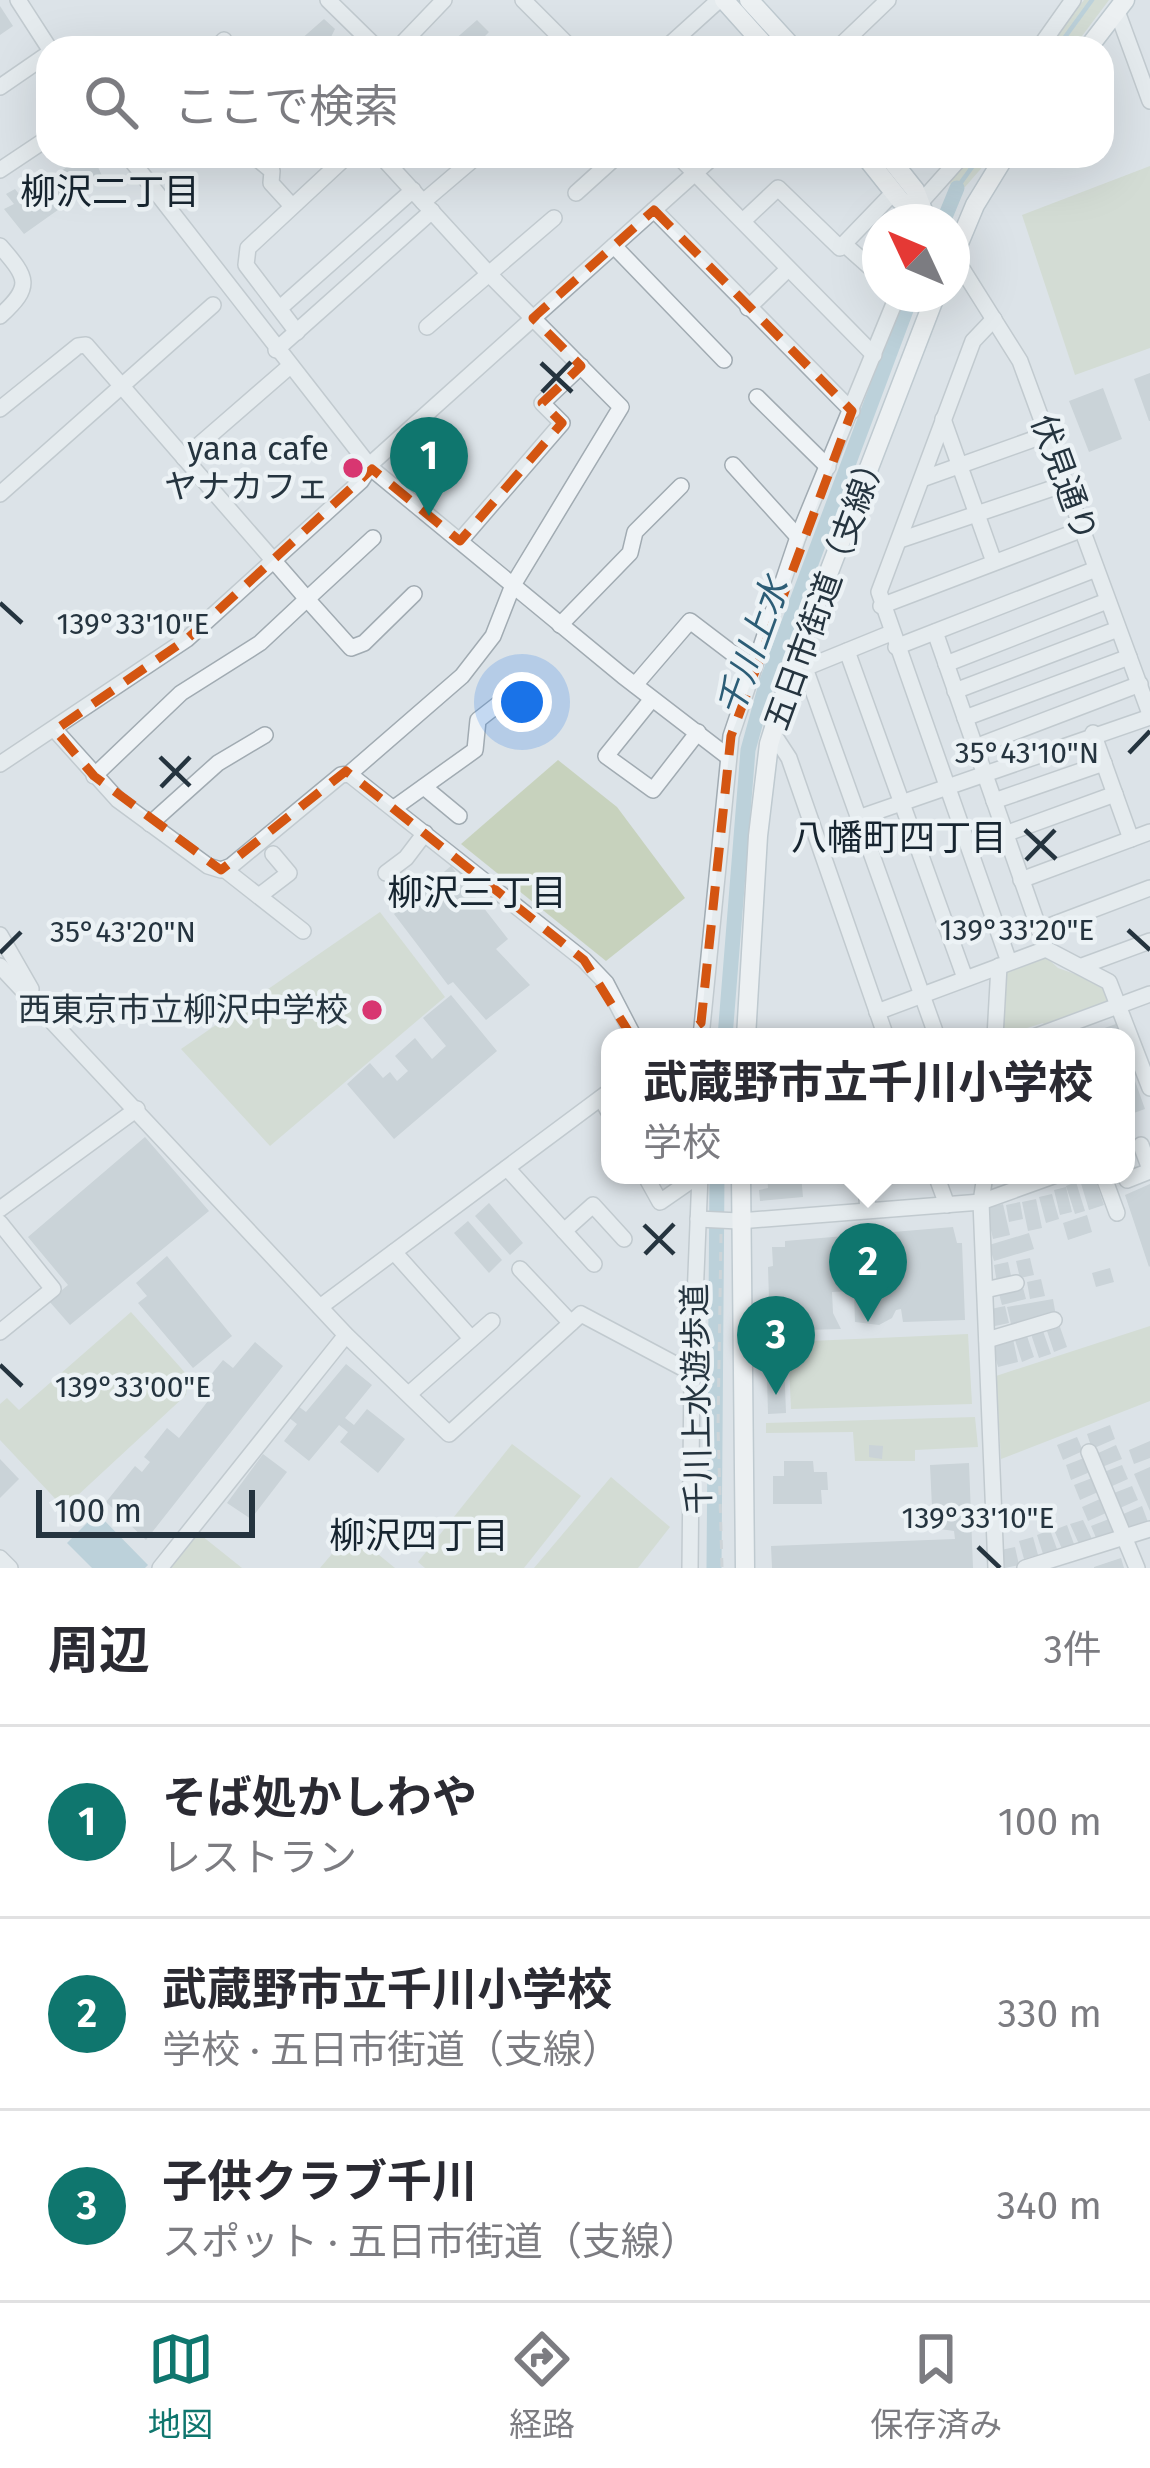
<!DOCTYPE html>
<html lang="ja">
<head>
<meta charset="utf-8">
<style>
  :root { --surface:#fff; --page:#f2f2f3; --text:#2b2b33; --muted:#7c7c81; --line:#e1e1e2; --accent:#0f766e }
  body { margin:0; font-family:"Fira Sans","Noto Sans JP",sans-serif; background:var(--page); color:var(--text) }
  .compass { position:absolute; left:862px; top:204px; width:108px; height:108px; border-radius:50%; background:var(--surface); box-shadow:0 12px 48px #0002; rotate:314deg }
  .scale { position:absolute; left:36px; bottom:30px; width:219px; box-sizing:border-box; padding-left:12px; border:6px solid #25343f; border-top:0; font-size:33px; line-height:42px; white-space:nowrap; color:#25343f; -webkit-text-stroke:9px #ecf2f5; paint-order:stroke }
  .you { position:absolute; left:522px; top:702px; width:42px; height:42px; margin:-30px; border:9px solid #fff; border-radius:50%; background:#1a73e8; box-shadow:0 0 0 18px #1a73e833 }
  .badge { display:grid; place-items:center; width:78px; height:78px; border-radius:50%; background:var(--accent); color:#fff; font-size:39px; font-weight:700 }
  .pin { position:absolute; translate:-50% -99px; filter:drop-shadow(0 3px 6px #0008) }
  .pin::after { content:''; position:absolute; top:63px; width:42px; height:36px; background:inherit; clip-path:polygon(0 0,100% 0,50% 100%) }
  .popup { position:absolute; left:601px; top:1028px; width:534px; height:156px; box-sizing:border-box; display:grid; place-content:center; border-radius:24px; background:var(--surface); filter:drop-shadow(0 3px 9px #0005); font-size:39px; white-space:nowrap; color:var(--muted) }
  .popup b { font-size:45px; color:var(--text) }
  .popup::after { content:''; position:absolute; left:50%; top:100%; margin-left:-24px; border:24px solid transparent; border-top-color:var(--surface) }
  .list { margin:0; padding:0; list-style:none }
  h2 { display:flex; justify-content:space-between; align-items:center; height:156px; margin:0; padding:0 48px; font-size:51px }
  h2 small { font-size:39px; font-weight:400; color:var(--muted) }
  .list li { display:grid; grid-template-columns:78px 1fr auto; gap:36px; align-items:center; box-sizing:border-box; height:192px; padding:0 48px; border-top:3px solid var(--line) }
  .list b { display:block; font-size:45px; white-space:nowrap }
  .list p { margin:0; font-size:39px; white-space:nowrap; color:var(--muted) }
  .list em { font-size:39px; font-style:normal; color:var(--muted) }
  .icon { flex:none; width:66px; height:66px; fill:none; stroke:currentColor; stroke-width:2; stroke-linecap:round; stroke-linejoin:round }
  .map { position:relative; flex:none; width:1150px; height:1568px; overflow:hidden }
  .search { position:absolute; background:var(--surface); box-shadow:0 12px 48px #0002; left:36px; right:36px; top:36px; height:132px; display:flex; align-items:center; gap:30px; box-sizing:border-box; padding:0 42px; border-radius:36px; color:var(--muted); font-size:45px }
  .sheet { height:732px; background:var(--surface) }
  nav { display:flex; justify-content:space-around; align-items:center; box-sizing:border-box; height:168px; border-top:3px solid var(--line); background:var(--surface); font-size:33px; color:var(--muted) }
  nav a { display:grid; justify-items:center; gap:6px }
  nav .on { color:var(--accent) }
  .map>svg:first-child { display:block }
</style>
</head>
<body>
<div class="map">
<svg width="1150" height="1568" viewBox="0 0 1150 1568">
  <rect width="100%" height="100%" fill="#dce3e8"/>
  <!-- green -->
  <g fill="#c7d2bd">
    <polygon points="1084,0 1109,0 1073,48 1046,48"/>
    <polygon points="965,156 992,156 965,187 954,187 948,182"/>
    <polygon points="1150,166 1150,348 1075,375 1022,215"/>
    <polygon points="558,760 617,807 685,898 606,961 461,844"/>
    <polygon points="380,912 445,997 270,1146 181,1049"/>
    <polygon points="1044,955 1058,968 1106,985 1114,1004 1046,1028 1043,1023 999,1037 1003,969"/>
    <polygon points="131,1312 188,1376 186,1395 64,1508 0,1440 0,1404 7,1398 19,1410"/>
    <polygon points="1150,1326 1150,1401 1001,1459 996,1376"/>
    <polygon points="968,1334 972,1404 791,1409 788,1342"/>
    <polygon points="975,1417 978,1447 915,1450 915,1461 855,1461 853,1432 766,1433 766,1423"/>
    <polygon points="512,1444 581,1496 524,1568 425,1568 418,1562"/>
    <polygon points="611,1477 670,1527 638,1568 534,1568"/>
    <polygon points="197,1532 242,1568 168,1568"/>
    <polygon points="368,1546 395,1568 320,1568 337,1548"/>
  </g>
  <!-- water -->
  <polygon fill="#94bbcb" points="97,1513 148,1565 145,1568 92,1568 67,1543"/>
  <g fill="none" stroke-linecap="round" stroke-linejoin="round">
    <!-- stream -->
    <g stroke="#94bbcb" stroke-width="4.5">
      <polyline points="1057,48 1092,0"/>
      <polyline points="957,188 980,156"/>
    </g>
    <!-- canal -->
    <g stroke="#94bbcb" stroke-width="15">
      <polyline points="943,222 957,188"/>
      <polyline points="725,1037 748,750 767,681 912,294"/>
      <polyline points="714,1568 717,1175"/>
    </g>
  </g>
  <!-- building -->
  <g fill="#b3bec5">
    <polygon points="0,6 13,26 0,35"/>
    <polygon points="324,19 335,29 331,37 340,44 336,48 291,48"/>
    <polygon points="477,20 489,32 484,37 492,46 490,48 445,48"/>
    <polygon points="83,156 93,156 103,178 24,234 4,209 14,204 6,194 15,189 22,198"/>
    <polygon points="1150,373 1150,421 1149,421 1134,379"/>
    <polygon points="1103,388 1122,439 1089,452 1069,401"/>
    <polygon points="354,455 365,468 351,480 340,466"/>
    <polygon points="451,866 508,939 496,949 530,985 486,1020 453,982 448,985 394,914"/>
    <polygon points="451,995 497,1051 394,1139 347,1084 370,1063 383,1078 390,1072 397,1081 408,1071 395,1056 415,1038 432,1059 446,1046 423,1018"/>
    <polygon points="1116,1024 1120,1037 1082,1037 1082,1036"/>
    <polygon points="1135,1081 1145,1109 1131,1114 1126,1112 1126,1084"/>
    <polygon points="145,1137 209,1211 70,1325 49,1301 68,1285 28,1237"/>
    <polygon points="767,1175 801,1175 803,1197 760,1201 759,1190 768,1188"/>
    <polygon points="1094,1176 1104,1205 1089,1210 1080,1180"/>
    <polygon points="1076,1182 1085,1211 1075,1214 1066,1186"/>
    <polygon points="1150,1184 1150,1266 1149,1267 1125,1195"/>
    <polygon points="1066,1187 1072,1212 1060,1215 1054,1190"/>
    <polygon points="1052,1194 1059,1219 1046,1223 1039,1197"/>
    <polygon points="1036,1199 1042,1228 1028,1231 1022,1202"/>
    <polygon points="1020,1202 1023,1219 1009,1222 1006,1205"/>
    <polygon points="489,1203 523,1243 510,1255 475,1216"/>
    <polygon points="1003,1204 1010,1235 993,1239 986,1208"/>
    <polygon points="1087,1215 1092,1232 1068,1240 1063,1223"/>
    <polygon points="468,1221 502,1260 489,1273 454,1233"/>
    <polygon points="953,1227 957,1243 962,1243 965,1320 903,1322 901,1309 896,1310 892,1318 879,1325 855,1322 854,1291 832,1292 833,1313 841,1329 770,1331 768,1267 773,1266 772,1247 785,1247 785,1241"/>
    <polygon points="1029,1233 1034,1249 994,1261 989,1245"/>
    <polygon points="167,1256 232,1336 193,1368 138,1303 147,1296 136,1283"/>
    <polygon points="1030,1258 1034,1275 1020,1278 1016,1261"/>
    <polygon points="1008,1262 1012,1280 997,1283 994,1265"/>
    <polygon points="1110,1268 1114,1282 1096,1287 1092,1273"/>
    <polygon points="1041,1279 1045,1296 1030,1299 1027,1282"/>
    <polygon points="1022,1284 1026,1299 1002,1305 998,1290"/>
    <polygon points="1053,1299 1056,1316 1011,1324 1007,1307"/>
    <polygon points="1005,1306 1009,1323 995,1326 991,1309"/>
    <polygon points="1060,1327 1067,1347 1054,1352 1047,1331"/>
    <polygon points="1043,1331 1051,1354 1039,1358 1031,1334"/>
    <polygon points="1027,1336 1034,1357 1022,1362 1015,1340"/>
    <polygon points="1013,1339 1018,1362 998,1367 992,1344"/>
    <polygon points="255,1342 283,1366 146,1540 106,1502 135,1466 142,1472 150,1462 144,1457 167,1428 179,1438 208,1401 197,1392 223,1360 233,1368"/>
    <polygon points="784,1362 786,1413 768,1414 767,1377 772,1377 772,1363"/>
    <polygon points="346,1364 372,1385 345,1418 354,1425 367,1409 405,1439 378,1473 340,1442 348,1432 339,1425 309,1461 284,1441 297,1424 288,1417 298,1406 306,1412"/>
    <polygon points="1110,1425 1115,1439 1092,1449 1087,1434"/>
    <polygon points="1077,1437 1083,1451 1063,1460 1057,1445"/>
    <polygon points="1150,1441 1150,1458 1134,1464 1129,1450"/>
    <polygon points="869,1445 883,1446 882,1459 869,1457"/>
    <polygon points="1116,1445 1122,1459 1102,1467 1096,1454"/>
    <polygon points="263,1454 287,1472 251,1519 227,1503"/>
    <polygon points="1084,1458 1090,1472 1071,1480 1066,1465"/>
    <polygon points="0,1459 19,1479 0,1498"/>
    <polygon points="784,1461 813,1461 814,1472 827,1472 828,1490 821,1490 822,1504 773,1504 773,1476 784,1476"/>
    <polygon points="969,1463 973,1568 772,1568 771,1546 955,1539 954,1531 933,1528 930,1465"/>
    <polygon points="1122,1465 1128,1479 1110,1487 1104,1472"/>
    <polygon points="1150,1467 1150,1511 1134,1474"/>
    <polygon points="1092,1478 1098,1492 1080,1500 1074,1485"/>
    <polygon points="1132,1486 1138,1500 1120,1508 1114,1493"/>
    <polygon points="1100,1499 1106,1513 1088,1521 1082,1507"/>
    <polygon points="1142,1506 1148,1522 1128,1531 1121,1515"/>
    <polygon points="1109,1519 1115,1533 1097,1540 1091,1526"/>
    <polygon points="1083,1520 1092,1539 1079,1544 1070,1524"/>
    <polygon points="1067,1525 1074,1544 1062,1549 1054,1530"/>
    <polygon points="1050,1530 1057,1549 1043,1554 1037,1535"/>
    <polygon points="1033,1537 1038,1555 1024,1559 1019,1541"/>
    <polygon points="1015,1547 1019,1565 1005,1568 1001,1550"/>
    <polygon points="1121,1558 1124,1568 1094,1568 1094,1567"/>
  </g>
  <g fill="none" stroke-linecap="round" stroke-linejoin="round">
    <defs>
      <g id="minor">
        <polyline points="18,0 49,48"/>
        <polyline points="328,0 377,48"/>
        <polyline points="523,0 571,48"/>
        <polyline points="1117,11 1150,101"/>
        <polyline points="216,48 224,40"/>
        <polyline points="398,48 444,0"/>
        <polyline points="666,48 719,0"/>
        <polyline points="838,48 888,0"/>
        <polyline points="1039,48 1073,0"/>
        <polyline points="0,87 48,54"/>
        <polyline points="128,156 372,469 623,676 727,756"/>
        <polyline points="254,156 272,171 271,183 292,206"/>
        <polyline points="678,156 874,355"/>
        <polyline points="0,170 48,138"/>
        <polyline points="576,193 617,156"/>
        <polyline points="423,202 477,156"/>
        <polyline points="654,210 852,411"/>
        <polyline points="916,213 920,203 962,156"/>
        <polyline points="743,221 778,188 840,248 894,192"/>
        <polyline points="844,244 880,276"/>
        <path d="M0,246C28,278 33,286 0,316"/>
        <polyline points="614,246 724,360"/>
        <polyline points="954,256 1020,361 1150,714"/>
        <polyline points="280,308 413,190"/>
        <polyline points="748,308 788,269"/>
        <polyline points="994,319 973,341 879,592 1009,962"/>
        <polyline points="427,327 554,218"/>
        <polyline points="297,332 246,265 248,248 347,156"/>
        <polyline points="276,350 432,211"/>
        <polyline points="757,397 828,467"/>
        <polyline points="0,409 78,346 86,345 307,599 260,643 181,693 94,776"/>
        <polyline points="943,419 994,562"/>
        <polyline points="184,458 290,366"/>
        <polyline points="733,465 798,537"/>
        <polyline points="922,479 1048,434"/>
        <polyline points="0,494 213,305"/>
        <polyline points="373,538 307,599 351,648 364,643 414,594"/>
        <polyline points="900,540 1065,484"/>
        <polyline points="460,541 562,423 542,403 581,366"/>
        <polyline points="881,606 1083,529"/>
        <polyline points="560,625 630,553 635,532 681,486"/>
        <polyline points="935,632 1046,949 1109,982 1150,1088"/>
        <polyline points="896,647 1096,569"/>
        <polyline points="847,651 965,978"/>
        <polyline points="800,664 805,668 891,633"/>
        <polyline points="946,664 1107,601"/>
        <polyline points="805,668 937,1037"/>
        <polyline points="635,685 690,621 753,669"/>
        <polyline points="955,691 1118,629"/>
        <polyline points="652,699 606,756 653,790 698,732"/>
        <polyline points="965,718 1129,657"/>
        <polyline points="55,730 118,800 208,866 221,870 231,866 341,775 349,774 462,676 493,636 513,585 621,407 489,274 381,156"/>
        <polyline points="772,732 789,758 886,1037"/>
        <polyline points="1093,733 1131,839"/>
        <polyline points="975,747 1140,684"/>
        <polyline points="0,764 187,639 361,481 374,461 714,156"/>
        <polyline points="349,774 584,960 606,983 634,1037"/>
        <polyline points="424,787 459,816"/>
        <polyline points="994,801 1104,763"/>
        <polyline points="394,808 475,750 478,720 510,695"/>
        <polyline points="858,818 1150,717"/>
        <polyline points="150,824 218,763 265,735"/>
        <polyline points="1005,834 1115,794"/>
        <polyline points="224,869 303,931"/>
        <polyline points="386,873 406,858 425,833"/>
        <polyline points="1021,880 1150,832"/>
        <polyline points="259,896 289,873 273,854"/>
        <polyline points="1039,930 1150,888"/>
        <polyline points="0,935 31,989"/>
        <polyline points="0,966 346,1335 449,1434 581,1314 692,1373"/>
        <polyline points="1082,966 1150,941"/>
        <polyline points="877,1012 1046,949"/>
        <polyline points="701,1037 731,736 798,537 898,294"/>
        <polyline points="995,1037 999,966"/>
        <polyline points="1034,1037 1150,994"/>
        <polyline points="601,1098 610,1114"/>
        <polyline points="1141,1145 1150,1169"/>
        <polyline points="507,1168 594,1264"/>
        <polyline points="645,1175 660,1202 699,1175"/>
        <polyline points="865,1175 868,1210"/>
        <polyline points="936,1175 947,1205"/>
        <polyline points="985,1175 981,1202 996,1568"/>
        <polyline points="1103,1175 1117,1213"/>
        <polyline points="1125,1175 1127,1180 1150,1171"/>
        <polyline points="0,1209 137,1109"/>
        <polyline points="698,1219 739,1221 981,1202 1056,1175"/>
        <polyline points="0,1223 53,1289 0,1332"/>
        <polyline points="564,1231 593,1205 624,1239"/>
        <polyline points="394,1252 470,1337"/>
        <polyline points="520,1269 571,1323"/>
        <polyline points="985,1290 1016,1283"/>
        <polyline points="320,1307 610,1091"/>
        <polyline points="987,1340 1054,1320"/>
        <polyline points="409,1394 492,1321"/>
        <polyline points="1089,1452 1137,1568"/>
        <polyline points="0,1558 10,1568"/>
        <polyline points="160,1568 346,1335"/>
        <polyline points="690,1568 692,1373 700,1175"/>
        <polyline points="1025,1568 1150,1529"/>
      </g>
      <g id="major">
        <polyline points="724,0 767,48"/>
        <polyline points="749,0 793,48"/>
        <polyline points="1088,48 1125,0"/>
        <polyline points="865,156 900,200 927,221"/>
        <polyline points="888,156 915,190 926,218"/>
        <polyline points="952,260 975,205 1005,156"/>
        <polyline points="746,1037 758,836 769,744 795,660 936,294"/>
        <polyline points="741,1175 745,1568"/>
      </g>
    </defs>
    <!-- minor casing -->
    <use href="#minor" stroke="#a1abb2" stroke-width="18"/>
    <!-- major casing -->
    <use href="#major" stroke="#9baab4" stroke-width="21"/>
    <!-- path -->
    <polyline stroke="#bac1c6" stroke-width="3" stroke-dasharray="9 9" stroke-linecap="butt" points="721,1234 718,1427 722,1568"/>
    <!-- minor -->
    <use href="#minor" stroke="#eff3f6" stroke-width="15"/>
    <!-- major -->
    <use href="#major" stroke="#fff" stroke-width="18"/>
  </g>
  <!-- marked area -->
  <path d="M0 0H1150V1568H0ZM654,210L852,411L731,736L701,1023L648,1063L584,960L346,771L221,870L94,776L55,730L187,639L372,469L460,541L562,423L542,403L581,366L533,318Z" fill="#dce3e8" fill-opacity=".55" fill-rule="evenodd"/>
  <path fill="none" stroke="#d45511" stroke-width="9" stroke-dasharray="24 15" stroke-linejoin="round" d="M654,210L852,411L731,736L701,1023L648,1063L584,960L346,771L221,870L94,776L55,730L187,639L372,469L460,541L562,423L542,403L581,366L533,318Z"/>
  <!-- ticks -->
  <path fill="none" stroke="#25343f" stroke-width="4.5" d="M541,363L572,392M542,392L571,362M0,603L22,623M1129,753L1150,731M160,757L190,786M161,787L190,757M1025,830L1056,859M1026,860L1055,830M1128,930L1150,950M0,953L21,932M644,1225L674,1254M645,1254L674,1224M0,1365L22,1386M978,1547L1000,1568"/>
  <!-- markers -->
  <g fill="#d83671" stroke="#ecf2f5" stroke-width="4.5">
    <circle cx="353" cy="468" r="12"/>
    <circle cx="372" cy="1010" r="12"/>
  </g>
  <g text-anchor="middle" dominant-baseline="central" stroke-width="9" stroke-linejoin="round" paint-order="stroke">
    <!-- poi labels -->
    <g font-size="33" fill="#25343f" stroke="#ecf2f5" text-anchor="end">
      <text x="329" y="449">yana cafe<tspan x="329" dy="38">ヤナカフェ</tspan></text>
      <text x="348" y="1010">西東京市立柳沢中学校</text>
    </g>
    <!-- street labels -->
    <g font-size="33" fill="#25343f" stroke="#ecf2f5">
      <text transform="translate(1064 478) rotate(70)">伏見通り</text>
      <text transform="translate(826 589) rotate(-70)">五日市街道（支線）</text>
      <text transform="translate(697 1399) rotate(-91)">千川上水遊歩道</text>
    </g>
    <!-- neighbourhood labels -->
    <g font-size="36" fill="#172530" stroke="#ecf2f5">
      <text x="110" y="192">柳沢二丁目</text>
      <text x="899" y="838">八幡町四丁目</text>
      <text x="477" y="893">柳沢三丁目</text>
      <text x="419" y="1536">柳沢四丁目</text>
    </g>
    <!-- water labels -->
    <g font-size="36" font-style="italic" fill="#2c5d76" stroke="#ecf2f5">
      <text transform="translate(753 647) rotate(-70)">千川上水</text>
    </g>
  </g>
  <g font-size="30" text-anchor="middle" fill="#25343f" stroke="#ecf2f5" stroke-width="9" stroke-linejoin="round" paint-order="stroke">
    <text x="133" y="634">139°33'10"E</text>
    <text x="1027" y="763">35°43'10"N</text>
    <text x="1017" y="940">139°33'20"E</text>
    <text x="123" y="942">35°43'20"N</text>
    <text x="133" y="1397">139°33'00"E</text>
    <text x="978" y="1528">139°33'10"E</text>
  </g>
</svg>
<svg class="compass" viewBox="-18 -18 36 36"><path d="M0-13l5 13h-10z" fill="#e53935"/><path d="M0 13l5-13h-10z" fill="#7c7c81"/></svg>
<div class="scale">100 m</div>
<div class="you"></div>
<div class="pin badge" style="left:429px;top:516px">1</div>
<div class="pin badge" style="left:868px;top:1322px">2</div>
<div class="popup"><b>武蔵野市立千川小学校</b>学校</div>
<div class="pin badge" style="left:776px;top:1395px">3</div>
<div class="search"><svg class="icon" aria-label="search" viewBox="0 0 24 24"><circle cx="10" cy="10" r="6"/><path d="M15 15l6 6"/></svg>ここで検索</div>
</div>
<section class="sheet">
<h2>周辺<small>3件</small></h2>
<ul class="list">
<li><span class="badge">1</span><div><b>そば処かしわや</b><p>レストラン</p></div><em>100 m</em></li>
<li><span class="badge">2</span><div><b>武蔵野市立千川小学校</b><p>学校 · 五日市街道（支線）</p></div><em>330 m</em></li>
<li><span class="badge">3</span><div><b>子供クラブ千川</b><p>スポット · 五日市街道（支線）</p></div><em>340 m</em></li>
</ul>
</section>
<nav>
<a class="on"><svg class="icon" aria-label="map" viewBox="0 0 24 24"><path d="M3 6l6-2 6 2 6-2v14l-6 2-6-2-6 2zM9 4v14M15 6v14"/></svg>地図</a>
<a><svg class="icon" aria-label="directions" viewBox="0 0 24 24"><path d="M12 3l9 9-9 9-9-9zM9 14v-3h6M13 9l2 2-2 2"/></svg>経路</a>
<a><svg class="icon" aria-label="saved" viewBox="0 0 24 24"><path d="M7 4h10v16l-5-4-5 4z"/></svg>保存済み</a>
</nav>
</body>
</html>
